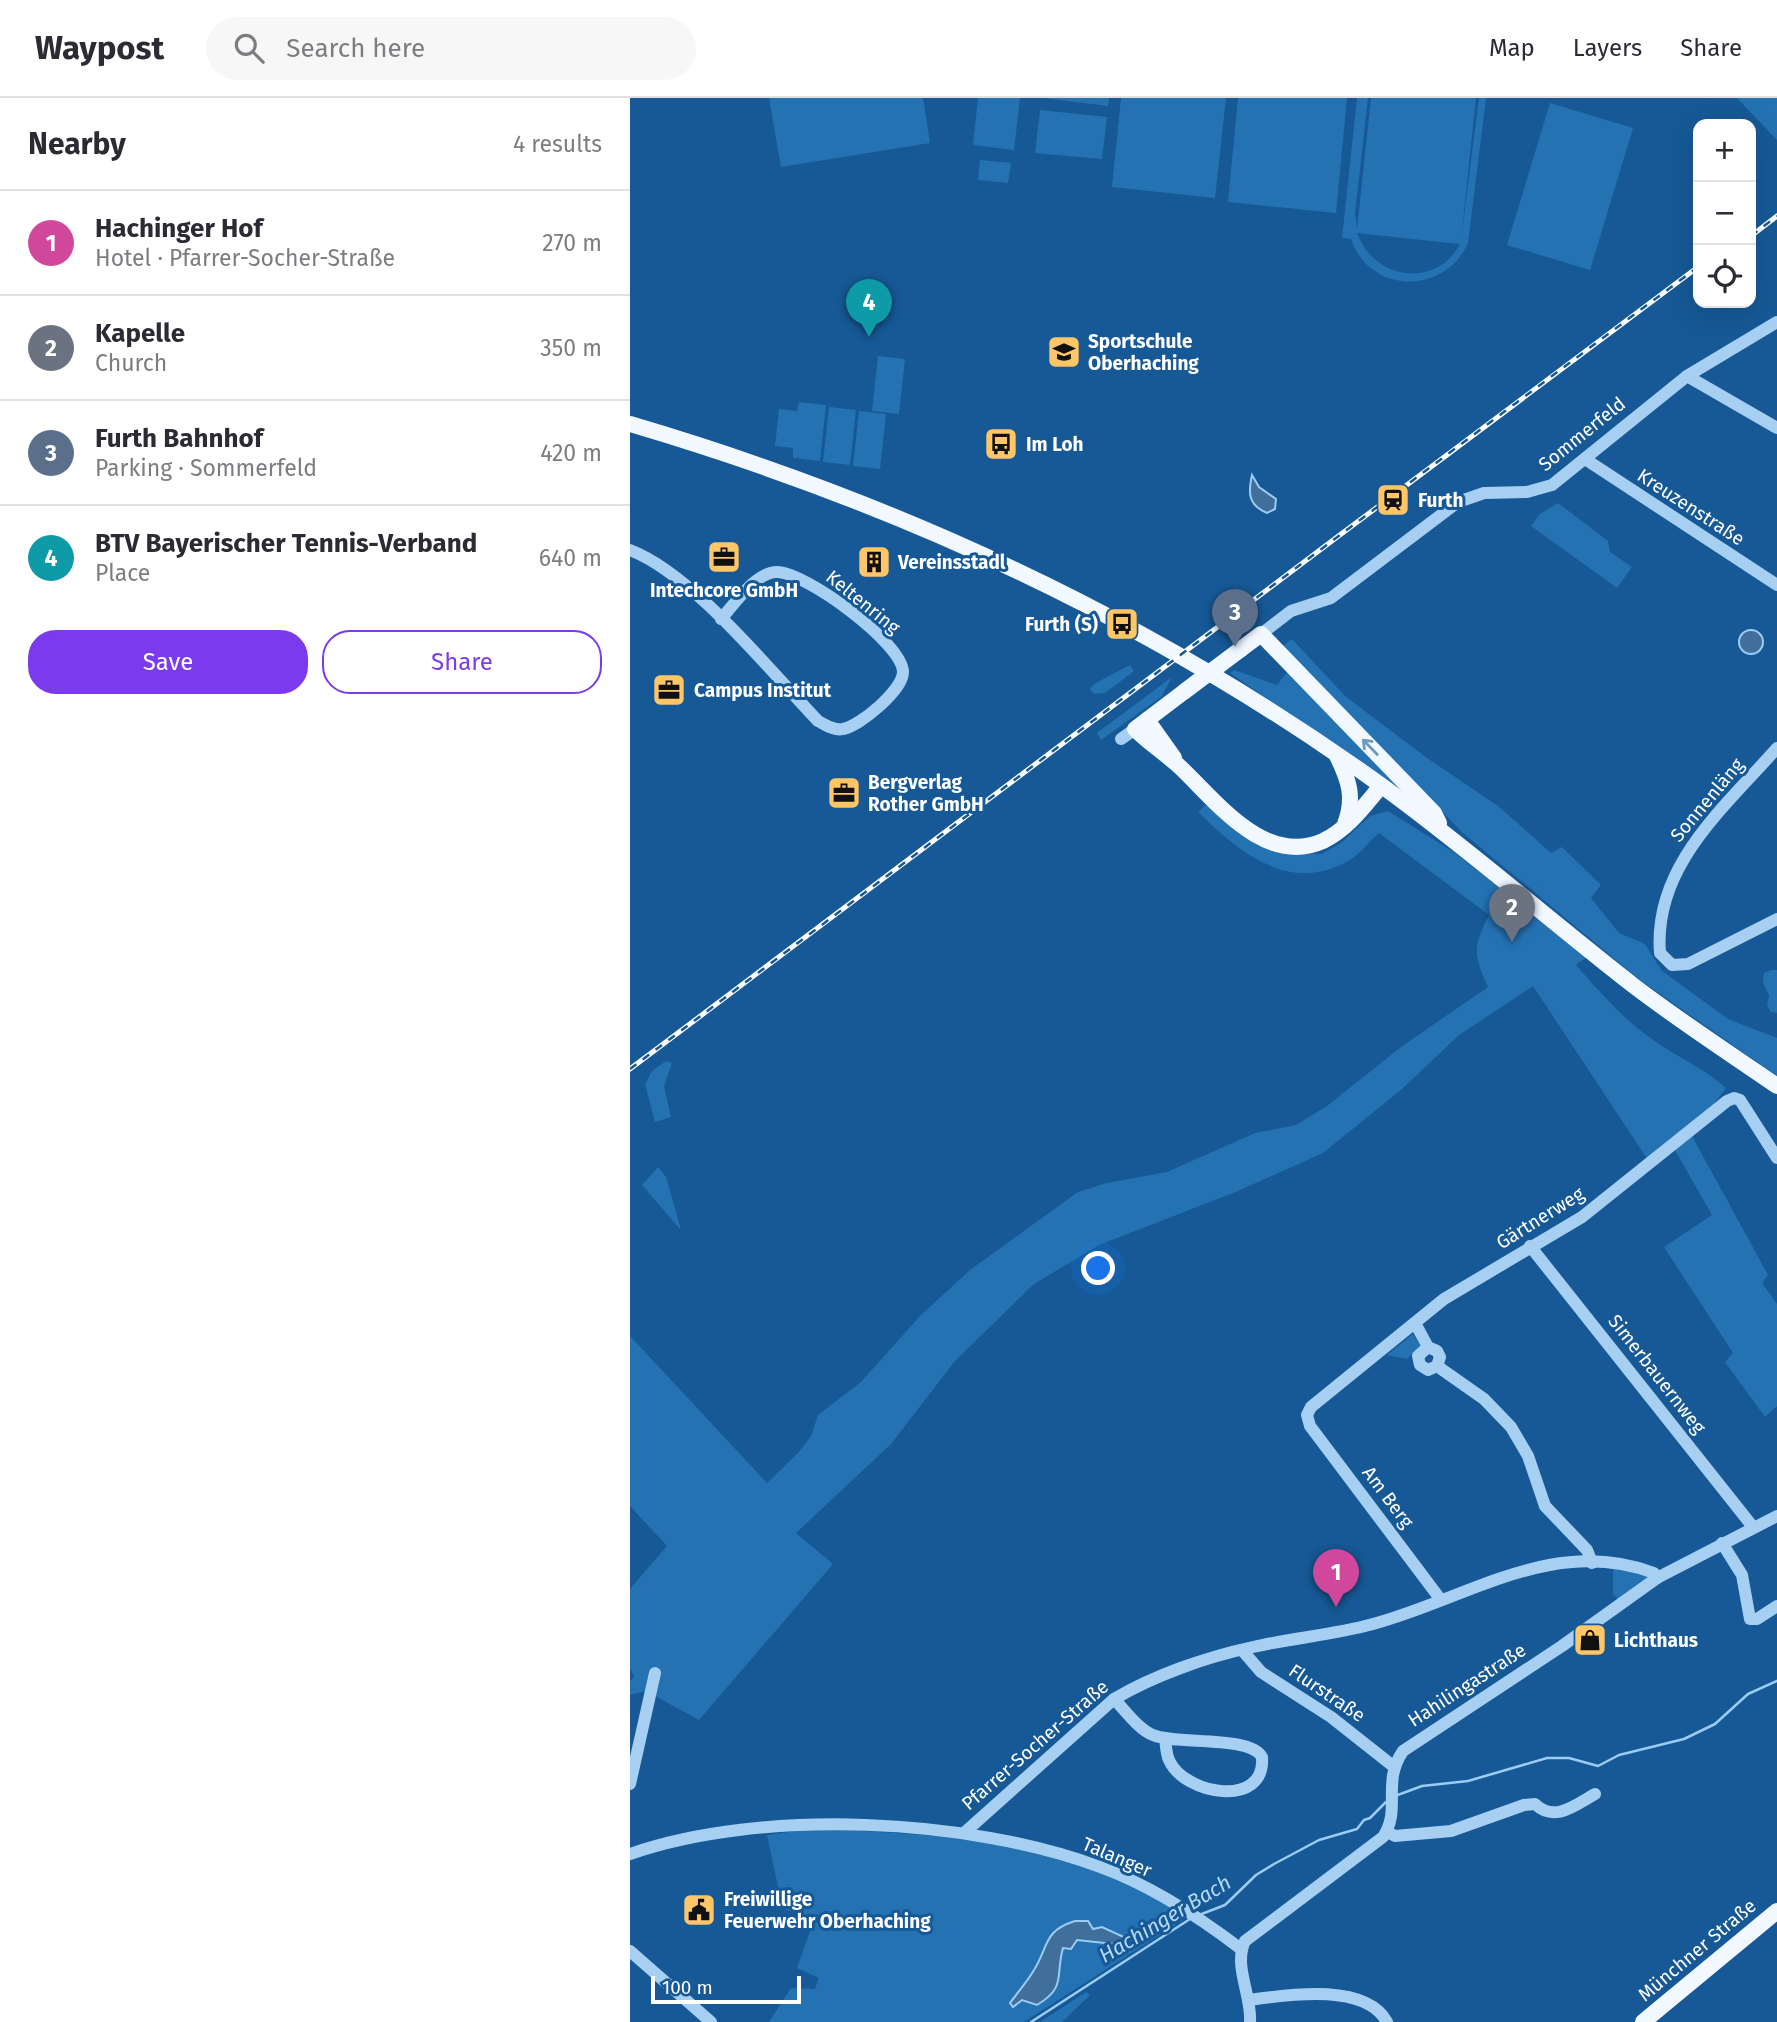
<!DOCTYPE html>
<html lang="en">
<head>
<meta charset="utf-8">
<style>
  :root { --surface:#fff; --page:#f7f7f7; --text:#2b2b33; --muted:#7c7c81; --line:#e1e1e2; --accent:#7c3aed }
  body { margin:0; font-family:"Fira Sans",sans-serif; background:var(--page); color:var(--text) }
  .controls { position:absolute; right:21px; top:21px; display:grid; overflow:hidden; border-radius:14px; box-shadow:0 7px 28px #0002 }
  .controls button { width:63px; height:63px; display:grid; place-items:center; padding:0; border:0; border-bottom:2px solid var(--line); background:var(--surface); color:var(--text); font:35px sans-serif }
  .scale { position:absolute; left:21px; bottom:18px; width:150px; box-sizing:border-box; padding-left:7px; border:4px solid #fff; border-top:0; font-size:19px; line-height:24px; white-space:nowrap; color:#fff; -webkit-text-stroke:5px #165996; paint-order:stroke }
  .you { position:absolute; left:469px; top:1171px; width:24px; height:24px; margin:-18px; border:5px solid #fff; border-radius:50%; background:#1a73e8; box-shadow:0 0 0 10px #1a73e833 }
  .badge { display:grid; place-items:center; width:46px; height:46px; border-radius:50%; background:var(--accent); color:#fff; font-size:23px; font-weight:700 }
  .pin { position:absolute; translate:-50% -58px; filter:drop-shadow(0 2px 4px #0008) }
  .pin::after { content:''; position:absolute; top:37px; width:24px; height:21px; background:inherit; clip-path:polygon(0 0,100% 0,50% 100%) }
  .list { margin:0; padding:0; list-style:none }
  h2 { display:flex; justify-content:space-between; align-items:center; height:91px; margin:0; padding:0 28px; font-size:30px }
  h2 small { font-size:23px; font-weight:400; color:var(--muted) }
  .list li { display:grid; grid-template-columns:46px 1fr auto; gap:21px; align-items:center; box-sizing:border-box; height:105px; padding:0 28px; border-top:2px solid var(--line) }
  .list b { display:block; font-size:26px; white-space:nowrap }
  .list p { margin:0; font-size:23px; white-space:nowrap; color:var(--muted) }
  .list em { font-size:23px; font-style:normal; color:var(--muted) }
  .actions { display:flex; gap:14px; padding:21px 28px }
  .actions a { flex:1; padding:16px 0; border:2px solid var(--accent); border-radius:28px; text-align:center; font-size:24px; color:var(--accent) }
  .actions .main { background:var(--accent); color:#fff }
  .icon { flex:none; width:38px; height:38px; fill:none; stroke:currentColor; stroke-width:2; stroke-linecap:round; stroke-linejoin:round }
  .map { position:relative; flex:none; width:1147px; height:1924px; overflow:hidden }
  header { display:flex; align-items:center; gap:42px; box-sizing:border-box; height:98px; padding:0 35px; background:var(--surface); border-bottom:2px solid var(--line) }
  header strong { font-size:33px }
  nav { display:flex; gap:38px; margin-inline-start:auto; font-size:24px }
  .search { width:490px; height:63px; background:var(--page); display:flex; align-items:center; gap:18px; box-sizing:border-box; padding:0 24px; border-radius:38px; color:var(--muted); font-size:26px }
  main { display:flex }
  aside { flex:1; background:var(--surface) }
  .map>svg:first-child { display:block }
</style>
</head>
<body>
<header>
<strong>Waypost</strong>
<div class="search"><svg class="icon" aria-label="search" viewBox="0 0 24 24"><circle cx="10" cy="10" r="6"/><path d="M15 15l6 6"/></svg>Search here</div>
<nav><a>Map</a><a>Layers</a><a>Share</a></nav>
</header>
<main>
<aside>
<h2>Nearby<small>4 results</small></h2>
<ul class="list">
<li><span class="badge" style="background:#d1479c">1</span><div><b>Hachinger Hof</b><p>Hotel · Pfarrer-Socher-Straße</p></div><em>270 m</em></li>
<li><span class="badge" style="background:#6b7280">2</span><div><b>Kapelle</b><p>Church</p></div><em>350 m</em></li>
<li><span class="badge" style="background:#5c6f8a">3</span><div><b>Furth Bahnhof</b><p>Parking · Sommerfeld</p></div><em>420 m</em></li>
<li><span class="badge" style="background:#0f9aa8">4</span><div><b>BTV Bayerischer Tennis-Verband</b><p>Place</p></div><em>640 m</em></li>
</ul>
<div class="actions"><a class="main">Save</a><a>Share</a></div>
</aside>
<div class="map">
<svg width="1147" height="1924" viewBox="0 0 1147 1924">
  <rect width="100%" height="100%" fill="#165996"/>
  <!-- green -->
  <g fill="#2572b3" fill-rule="evenodd">
    <polygon points="139,0 293,0 300,45 151,69"/>
    <polygon points="348,0 390,0 384,52 343,47"/>
    <polygon points="413,0 479,0 478,8"/>
    <polygon points="491,0 596,0 585,100 482,89"/>
    <polygon points="608,0 717,0 706,115 598,104"/>
    <path d="M727,0H738L725,115L727,131L741,0H846L831,142L849,0H856L838,145C815,197 740,197 721,141L712,140ZM727,135L829,146H830C806,192 743,181 727,135Z"/>
    <polygon points="1107,0 1147,0 1147,42"/>
    <polygon points="920,5 1003,30 960,172 877,147"/>
    <polygon points="410,12 477,19 472,61 405,55"/>
    <polygon points="350,62 381,65 378,85 348,82"/>
    <polygon points="248,258 275,261 269,316 242,313"/>
    <polygon points="169,304 196,307 190,363 163,360 163,350 145,348 149,311 167,313"/>
    <polygon points="199,309 226,312 220,367 193,364"/>
    <polygon points="229,313 256,316 250,371 223,368"/>
    <polygon points="928,405 978,443 980,454 1002,469 987,490 901,428 910,416"/>
    <polygon points="662,541 715,598 797,660 868,708 921,755 932,749 971,787 961,800 989,835 1015,846 1032,873 1098,921 1147,940 1147,978 1010,882 833,735 652,549"/>
    <polygon points="500,567 504,573 475,595 464,596 460,591 464,586"/>
    <polygon points="604,572 647,587 659,572 785,703 600,575"/>
    <polygon points="542,579 531,599 471,642 467,635"/>
    <path d="M578,705L667,755L691,756L711,745L740,718L758,713L825,755L957,859L946,867C969,893 991,919 1019,939C1044,958 1073,969 1096,990L1083,1007L1018,1062L903,888L829,937L772,991L693,1055L608,1093L469,1147L404,1186L325,1263L261,1346L166,1435L203,1466L69,1622L16,1593L0,1597V1583L4,1579L0,1570V1491L37,1448L0,1408V1238L137,1385L169,1354L181,1338L188,1317L231,1284L290,1218L340,1172L448,1094L477,1085L537,1074L625,1035L666,1027L697,1008L771,949L858,889C843,856 843,849 859,817L749,735C738,744 729,758 716,764C658,796 608,753 568,714Z"/>
    <polygon points="1142,872 1147,872 1147,915 1141,914 1137,908 1139,898 1133,885 1134,875"/>
    <polygon points="36,963 42,965 34,988 41,1019 25,1024 15,986 22,973"/>
    <polygon points="1062,1038 1138,1177 1132,1185 1147,1206 1147,1308 1135,1319 1095,1264 1103,1255 1034,1149 1082,1117 1045,1052"/>
    <polygon points="28,1069 36,1079 51,1132 12,1087"/>
    <polygon points="783,1236 790,1248 777,1261 757,1257"/>
    <polygon points="987,1471 1016,1478 1018,1482 988,1502 983,1496 983,1472"/>
    <path d="M180,1731C308,1736 448,1740 556,1820L394,1924H139L161,1890L185,1891L189,1880L167,1870L184,1822L146,1808L149,1793L137,1737Z"/>
    <polygon points="456,1894 460,1897 432,1924 410,1924"/>
  </g>
  <!-- water -->
  <g fill="#406f9b" stroke="#9accf4" stroke-width="2">
    <path d="M622,377L629,389L646,401L645,411L637,415C618,407 618,395 622,377Z"/>
    <circle cx="1121" cy="544" r="12"/>
    <path d="M445,1823H458L463,1831L472,1829L496,1840L494,1844L484,1846L447,1842L441,1851L433,1850C425,1878 437,1889 407,1907L392,1902L383,1909L380,1905C388,1894 397,1884 404,1872C419,1848 413,1833 445,1823Z"/>
  </g>
  <g fill="none" stroke-linecap="round" stroke-linejoin="round">
    <!-- stream -->
    <g stroke="#9accf4" stroke-width="2.5">
      <polyline points="765,1698 792,1688 838,1683 917,1660 939,1660 968,1668 989,1657 1054,1641 1085,1626 1118,1596 1147,1583"/>
      <polyline points="569,1817 595,1807 626,1777 644,1766 689,1742 727,1731 734,1722 740,1720 756,1704"/>
      <polyline points="401,1924 560,1821"/>
    </g>
    <!-- minor -->
    <g stroke="#a7cff2" stroke-width="12">
      <polyline points="1057,278 1147,330"/>
      <polyline points="955,361 1147,487"/>
      <path d="M0,452C63,476 140,573 188,623C196,627 204,633 213,631C230,628 273,592 273,574C273,545 175,474 147,474C125,474 104,507 91,521"/>
      <polyline points="631,536 661,513 701,500 828,404 854,395 897,394 922,387 1057,278 1147,224"/>
      <polyline points="491,641 505,631"/>
      <path d="M1147,650C1095,709 1023,768 1030,855L1042,867L1058,866L1147,821"/>
      <polyline points="900,1148 1123,1429"/>
      <polyline points="785,1225 798,1249 807,1253 810,1259 807,1268 798,1272 790,1267 788,1258 798,1249"/>
      <polyline points="807,1268 854,1301 881,1329 898,1358 915,1408 957,1452 962,1465"/>
      <polyline points="1092,1445 1112,1477 1120,1521 1127,1521 1147,1508"/>
      <polyline points="811,1502 680,1328 677,1317 681,1309 814,1201 952,1119 1097,1003 1104,1000 1110,1002 1147,1060"/>
      <polyline points="612,1552 631,1574 701,1619 763,1668"/>
      <path d="M484,1601C495,1612 508,1631 523,1637C546,1647 620,1637 632,1659C636,1711 554,1697 539,1662C536,1656 536,1647 535,1640"/>
      <polyline points="0,1686 25,1575"/>
      <path d="M757,1734L765,1738L821,1733L894,1707L905,1706C925,1725 945,1707 965,1696"/>
      <path d="M334,1735L484,1601C525,1577 576,1559 623,1549C662,1540 703,1537 743,1526C837,1501 922,1437 1024,1475L1027,1480"/>
      <path d="M0,1756C132,1710 339,1720 470,1769C520,1787 569,1819 611,1851"/>
      <polyline points="0,1853 81,1924"/>
      <path d="M619,1902C656,1897 735,1884 757,1924"/>
      <path d="M620,1924C622,1897 603,1868 615,1843L753,1739C772,1711 751,1685 773,1653L932,1548L1027,1480L1147,1418"/>
    </g>
    <!-- major -->
    <g stroke="#f2f8ff" stroke-width="16">
      <path d="M0,326C268,405 525,524 752,688C839,751 919,822 1004,888C1050,923 1099,955 1147,988"/>
      <polyline points="611,551 631,536 804,715 809,725"/>
      <path d="M555,593L505,631C519,645 536,656 550,669C587,704 635,769 693,743C718,731 734,708 751,688"/>
      <polyline points="517,622 544,660"/>
      <path d="M707,658C719,682 725,700 715,726"/>
      <polyline points="1013,1924 1147,1813"/>
    </g>
    <defs>
      <g id="rail">
        <polyline points="1121,138 1147,118"/>
        <path d="M0,971C356,704 711,435 1068,169"/>
      </g>
    </defs>
    <!-- rail casing -->
    <use href="#rail" stroke="#fff" stroke-width="5"/>
    <!-- rail -->
    <use href="#rail" stroke="#165996" stroke-width="2.5" stroke-dasharray="8" stroke-linecap="butt"/>
    <!-- major-bridge -->
    <polyline stroke="#f2f8ff" stroke-width="16" points="555,593 611,551"/>
  </g>
  <!-- one-way arrows -->
  <defs><path id="oneway-shaft" d="M-6 0H5M1.5-3L5.5 0L1.5 3" fill="none" stroke-width="1.6" stroke-linecap="round" stroke-linejoin="round" transform="scale(1.75)"/></defs>
  <use stroke="#6e99c0" href="#oneway-shaft" transform="translate(740 649) rotate(-134)"/>
  <!-- icons -->
  <defs>
    <symbol id="school-square" viewBox="-11 -11 22 22"><rect x="-9" y="-9" width="18" height="18" rx="4" fill="#ffc668" stroke="#165996"/><path d="M0-5L7-2L0 1L-7-2ZM-4 1L0 2.5L4 1V4Q0 6-4 4Z" fill="#111"/></symbol>
    <symbol id="bus-square" viewBox="-11 -11 22 22"><rect x="-9" y="-9" width="18" height="18" rx="4" fill="#ffc668" stroke="#165996"/><path d="M-5-6H5V4H4V6H2V4H-2V6H-4V4H-5ZM-3.5-4V0h7V-4ZM-3.5 1.2v1.5H-2V1.2ZM2 1.2v1.5H3.5V1.2Z" fill="#111"/></symbol>
    <symbol id="station-square" viewBox="-11 -11 22 22"><rect x="-9" y="-9" width="18" height="18" rx="4" fill="#ffc668" stroke="#165996"/><path d="M-3-6H3Q5-6 5-4V2Q5 4 3 4L4.5 6H3L1.5 4h-3L-3 6H-4.5L-3 4Q-5 4-5 2V-4Q-5-6-3-6ZM-3.5-4v3h7v-3ZM-3.5 1v1.5H-2V1ZM2 1v1.5H3.5V1Z" fill="#111"/></symbol>
    <symbol id="office-square" viewBox="-11 -11 22 22"><rect x="-9" y="-9" width="18" height="18" rx="4" fill="#ffc668" stroke="#165996"/><path d="M-6-3h4V-5.5h4V-3h4V5H-6ZM-1-4.5V-3h2v-1.5ZM-6 0V1H6V0Z" fill="#111"/></symbol>
    <symbol id="building-square" viewBox="-11 -11 22 22"><rect x="-9" y="-9" width="18" height="18" rx="4" fill="#ffc668" stroke="#165996"/><path d="M-4-6H4V6H1V3H-1V6H-4ZM-2.5-4.3h1.7v1.8h-1.7ZM.8-4.3h1.7v1.8H.8ZM-2.5-1h1.7V.8h-1.7ZM.8-1h1.7V.8H.8Z" fill="#111"/></symbol>
    <symbol id="shop-square" viewBox="-11 -11 22 22"><rect x="-9" y="-9" width="18" height="18" rx="4" fill="#ffc668" stroke="#165996"/><path d="M-5-2.5h2.3a2.7 3.5 0 0 1 5.4 0H5L5.5 6h-11ZM-1.5-2.5h3a1.5 2.3 0 0 0-3 0Z" fill="#111"/></symbol>
    <symbol id="civic-square" viewBox="-11 -11 22 22"><rect x="-9" y="-9" width="18" height="18" rx="4" fill="#ffc668" stroke="#165996"/><path d="M-.6-6.5H3V-4.5H.6V-3L4-1V1h2V6H-6V1h2V-1L-.6-3ZM-1.2 2.5V6h2.4V2.5Z" fill="#111"/></symbol>
  </defs>
  <g fill-rule="evenodd">
    <use href="#school-square" x="415" y="235" width="38" height="38"/>
    <use href="#bus-square" x="352" y="327" width="38" height="38"/>
    <use href="#station-square" x="744" y="383" width="38" height="38"/>
    <use href="#office-square" x="75" y="440" width="38" height="38"/>
    <use href="#building-square" x="225" y="445" width="38" height="38"/>
    <use href="#bus-square" x="473" y="507" width="38" height="38"/>
    <use href="#office-square" x="20" y="573" width="38" height="38"/>
    <use href="#office-square" x="195" y="676" width="38" height="38"/>
    <use href="#shop-square" x="941" y="1523" width="38" height="38"/>
    <use href="#civic-square" x="50" y="1793" width="38" height="38"/>
  </g>
  <g text-anchor="middle" dominant-baseline="central" stroke-width="6" stroke-linejoin="round" paint-order="stroke">
    <!-- poi labels -->
    <g font-size="19" font-weight="bold" fill="#fff" stroke="#165996" text-anchor="start">
      <text x="458" y="243">Sportschule<tspan x="458" dy="22">Oberhaching</tspan></text>
      <text x="396" y="346">Im Loh</text>
      <text x="788" y="402">Furth</text>
      <text x="268" y="464">Vereinsstadl</text>
      <text x="94" y="492" text-anchor="middle">Intechcore GmbH</text>
      <text x="468" y="526" text-anchor="end">Furth (S)</text>
      <text x="64" y="592">Campus Institut</text>
      <text x="238" y="684">Bergverlag<tspan x="238" dy="22">Rother GmbH</tspan></text>
      <text x="984" y="1542">Lichthaus</text>
      <text x="94" y="1801">Freiwillige<tspan x="94" dy="22">Feuerwehr Oberhaching</tspan></text>
    </g>
    <!-- street labels -->
    <g font-size="19" fill="#fff" stroke="#165996">
      <text transform="translate(952 336) rotate(-39)">Sommerfeld</text>
      <text transform="translate(1061 409) rotate(33)">Kreuzenstraße</text>
      <text transform="translate(233 504) rotate(39)">Keltenring</text>
      <text transform="translate(1077 702) rotate(-50)">Sonnenläng</text>
      <text transform="translate(910 1120) rotate(-32)">Gärtnerweg</text>
      <text transform="translate(1027 1276) rotate(52)">Simerbauernweg</text>
      <text transform="translate(758 1399) rotate(53)">Am Berg</text>
      <text transform="translate(837 1587) rotate(-33)">Hahilingastraße</text>
      <text transform="translate(697 1595) rotate(34)">Flurstraße</text>
      <text transform="translate(405 1647) rotate(-41)">Pfarrer-Socher-Straße</text>
      <text transform="translate(487 1759) rotate(23)">Talanger</text>
      <text transform="translate(1067 1852) rotate(-40)">Münchner Straße</text>
    </g>
    <!-- water labels -->
    <g font-size="21" font-style="italic" fill="#b4d9f8" stroke="#165996">
      <text transform="translate(535 1821) rotate(-31)">Hachinger Bach</text>
    </g>
  </g>
</svg>
<div class="controls">
<button>+</button>
<button>−</button>
<button><svg class="icon" aria-label="locate" viewBox="0 0 24 24"><circle cx="12" cy="12" r="6"/><path d="M12 2v4M12 18v4M2 12h4M18 12h4"/></svg></button>
</div>
<div class="scale">100 m</div>
<div class="you"></div>
<div class="pin badge" style="left:706px;top:1509px;background:#d1479c">1</div>
<div class="pin badge" style="left:882px;top:844px;background:#6b7280">2</div>
<div class="pin badge" style="left:605px;top:549px;background:#5c6f8a">3</div>
<div class="pin badge" style="left:239px;top:239px;background:#0f9aa8">4</div>
</div>
</main>
</body>
</html>
